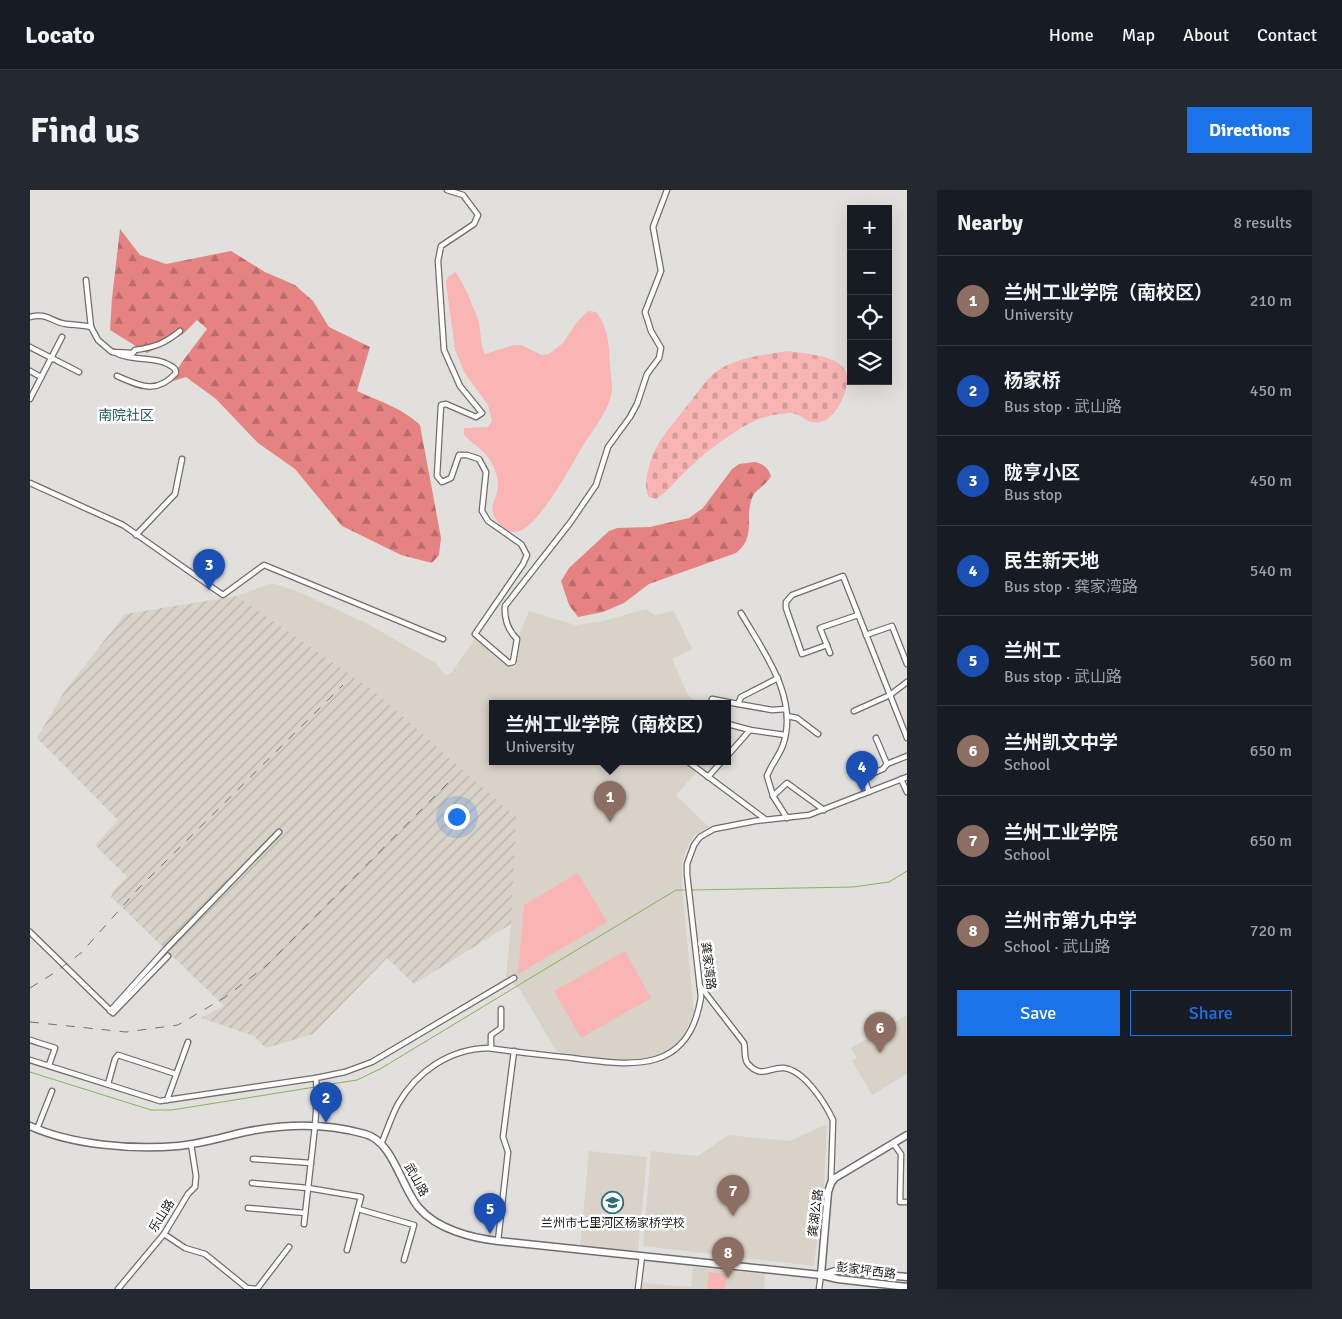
<!DOCTYPE html>
<html lang="en">
<head>
<meta charset="utf-8">
<style>
  :root { --surface:#171b24; --page:#242831; --text:#f1f3f6; --muted:#9ea1a6; --line:#363941; --accent:#1a73e8 }
  body { margin:0; font-family:Signika,"Noto Sans SC",sans-serif; background:var(--page); color:var(--text) }
  .controls { position:absolute; right:15px; top:15px; display:grid; overflow:hidden; border-radius:0px; box-shadow:0 5px 20px #0002 }
  .controls button { width:45px; height:45px; display:grid; place-items:center; padding:0; border:0; border-bottom:1px solid var(--line); background:var(--surface); color:var(--text); font:25px sans-serif }
  .you { position:absolute; left:426px; top:626px; width:18px; height:18px; margin:-12px; border:4px solid #fff; border-radius:50%; background:#1a73e8; box-shadow:0 0 0 8px #1a73e833 }
  .badge { display:grid; place-items:center; width:32px; height:32px; border-radius:50%; background:var(--accent); color:#fff; font-size:16px; font-weight:700 }
  .pin { position:absolute; translate:-50% -41px; filter:drop-shadow(0 1px 2px #0008) }
  .pin::after { content:''; position:absolute; top:26px; width:18px; height:15px; background:inherit; clip-path:polygon(0 0,100% 0,50% 100%) }
  .popup { position:absolute; left:459px; top:510px; width:242px; height:65px; box-sizing:border-box; display:grid; place-content:center; border-radius:0px; background:var(--surface); filter:drop-shadow(0 1px 4px #0005); font-size:16px; white-space:nowrap; color:var(--muted) }
  .popup b { font-size:19px; color:var(--text) }
  .popup::after { content:''; position:absolute; left:50%; top:100%; margin-left:-10px; border:10px solid transparent; border-top-color:var(--surface) }
  .list { margin:0; padding:0; list-style:none }
  h2 { display:flex; justify-content:space-between; align-items:center; height:65px; margin:0; padding:0 20px; font-size:21px }
  h2 small { font-size:16px; font-weight:400; color:var(--muted) }
  .list li { display:grid; grid-template-columns:32px 1fr auto; gap:15px; align-items:center; box-sizing:border-box; height:90px; padding:0 20px; border-top:1px solid var(--line) }
  .list b { display:block; font-size:19px; white-space:nowrap }
  .list p { margin:0; font-size:16px; white-space:nowrap; color:var(--muted) }
  .list em { font-size:16px; font-style:normal; color:var(--muted) }
  .actions { display:flex; gap:10px; padding:15px 20px }
  .actions a { flex:1; padding:11px 0; border:1px solid var(--accent); border-radius:0px; text-align:center; font-size:18px; color:var(--accent) }
  .actions .main { background:var(--accent); color:#fff }
  .icon { flex:none; width:28px; height:28px; fill:none; stroke:currentColor; stroke-width:2; stroke-linecap:round; stroke-linejoin:round }
  .map { position:relative; flex:none; width:877px; height:1099px; overflow:hidden; border-radius:0px }
  header { display:flex; align-items:center; gap:30px; box-sizing:border-box; height:70px; padding:0 25px; background:var(--surface); border-bottom:1px solid var(--line) }
  header strong { font-size:24px }
  nav { display:flex; gap:28px; margin-inline-start:auto; font-size:18px }
  .intro { display:flex; align-items:center; justify-content:space-between; box-sizing:border-box; height:120px; padding:0 30px }
  h1 { margin:0; font-size:35px }
  .button { padding:12px 22px; border-radius:0px; background:var(--accent); color:#fff; font-size:18px; font-weight:700 }
  main { display:flex; gap:30px; padding:0 30px }
  aside { flex:1; background:var(--surface); border-radius:0px; box-shadow:0 5px 20px #0002 }
  .map>svg:first-child { display:block }
</style>
</head>
<body>
<header>
<strong>Locato</strong>
<nav><a>Home</a><a>Map</a><a>About</a><a>Contact</a></nav>
</header>
<div class="intro"><h1>Find us</h1><a class="button">Directions</a></div>
<main>
<div class="map">
<svg width="877" height="1099" viewBox="0 0 877 1099">
  <defs>
    <pattern id="industrial-furrows" width="10" height="10" patternUnits="userSpaceOnUse" patternTransform="scale(1.25)"><rect width="10" height="10" fill="#d9d2c9"/><path d="M-1 1l2-2M0 10L10 0M9 11l2-2" fill="none" stroke="#bab4ac"/></pattern>
    <pattern id="forest-firs" width="22" height="20" patternUnits="userSpaceOnUse" patternTransform="scale(1.25)"><rect width="22" height="20" fill="#e58383"/><path d="M5 1l3.5 6h-7zM16 11l3.5 6h-7z" fill="#b96a6a"/></pattern>
    <pattern id="cemetery-stones" width="16" height="16" patternUnits="userSpaceOnUse" patternTransform="scale(1.25)"><rect width="16" height="16" fill="#f8b5b3"/><path d="M2 7V4a2 2 0 0 1 4 0v3zM10 15v-3a2 2 0 0 1 4 0v3z" fill="#d49b99"/></pattern>
  </defs>
  <rect width="100%" height="100%" fill="#e2e0dd"/>
  <!-- built -->
  <g fill="#d9d2c9">
    <polygon points="242,393 269,402 338,434 406,473 413,483 417,485 422,482 445,449 453,454 463,464 479,476 485,477 490,442 499,421 545,435 569,432 616,419 625,425 644,421 662,459 642,469 658,505 667,513 462,513 462,571 651,571 666,583 646,605 679,637 665,645 659,653 652,672 652,697 664,821 656,842 643,858 618,869 584,870 527,862 490,800 476,787 481,734 344,501 207,406"/>
    <polygon points="877,825 877,884 842,905 822,871 827,868 821,858"/>
    <polygon points="797,934 794,996 784,1076 613,1056 621,961 668,966 698,945 759,951"/>
    <polygon points="559,961 617,967 608,1062 550,1056"/>
    <polygon points="663,1077 735,1084 734,1099 612,1099 613,1093 661,1097"/>
  </g>
  <!-- industrial -->
  <polygon fill="url(#industrial-furrows)" points="207,406 344,501 486,627 481,734 384,794 357,768 283,844 236,858 224,846 171,828 194,816 81,707 83,701 97,687 65,655 88,630 7,548 34,502 95,424"/>
  <!-- grass -->
  <g fill="#f8b5b3">
    <path d="M426,82L437,102L449,132L452,156L455,164L484,155H491L512,165L519,164L533,153L547,132L558,121L566,122C579,137 579,158 580,176C580,186 584,196 581,206C576,225 561,242 551,259C541,276 505,344 484,342C478,342 475,338 471,335C453,318 469,310 468,293C468,286 464,278 461,272C456,261 442,254 434,245V238L458,237L462,231L458,215L434,182L425,159L416,93L418,87Z"/>
    <polygon points="548,683 577,732 488,784 494,715"/>
    <polygon points="595,761 621,808 551,848 524,801"/>
    <polygon points="679,1082 697,1084 695,1099 677,1099"/>
  </g>
  <!-- forest -->
  <g fill="url(#forest-firs)">
    <path d="M90,39L110,65L136,74L201,61L235,82L265,95L283,111L299,137L340,157L327,201C351,212 370,217 390,235L411,348L409,365L402,373L371,365L312,336L265,279L228,253L186,209L156,187L140,192L152,172L177,139L167,130L153,144L117,163L80,140L82,108Z"/>
    <path d="M725,272C734,274 738,278 741,286C736,296 723,300 721,311C715,331 726,347 706,363L619,394L594,413L573,422L548,427L539,415L531,391L539,378L579,341L587,338L620,337L659,328L673,318L702,279L709,274Z"/>
  </g>
  <!-- cemetery -->
  <path fill="url(#cemetery-stones)" d="M757,161C771,163 810,165 816,182C821,197 807,229 790,232C777,235 772,224 762,223C759,222 754,224 750,224C734,226 725,230 711,238C692,250 673,264 657,280C646,290 639,301 626,309L619,307C614,298 616,291 618,281C624,253 640,238 657,216C667,204 676,188 690,179C710,167 734,165 757,161Z"/>
  <g fill="none" stroke-linecap="round" stroke-linejoin="round">
    <!-- stream -->
    <g stroke="#85b261" stroke-width="1">
      <polyline points="661,700 823,697 859,692 877,681"/>
      <polyline points="0,882 121,920 142,920 285,897"/>
      <polyline points="289,896 327,890 350,879 646,700 657,700"/>
    </g>
    <defs>
      <g id="minor">
        <path d="M417,0L433,5L448,25L444,34L411,56L408,71L414,160L430,196L452,223L446,227L416,214L411,215L407,286L412,292L421,288L429,265H437L449,269L456,282L452,321L458,331L491,354L497,365L493,374L445,444L479,473L483,472L487,449C477,439 474,429 475,416L540,333L566,295L578,257L600,227L607,214L617,184L629,168L631,158L621,141L615,122L631,81L623,37L637,0"/>
        <path d="M56,90L61,137L68,150L82,162L103,163L105,160C125,157 134,154 150,141"/>
        <path d="M0,127C17,122 21,132 36,134C44,135 52,135 61,137"/>
        <polyline points="0,157 49,182"/>
        <path d="M84,162C103,173 128,164 145,179L146,183C126,205 110,196 87,186"/>
        <polyline points="0,181 11,187"/>
        <polyline points="0,209 32,147"/>
        <polyline points="0,293 93,335 193,405 234,375 413,449"/>
        <polyline points="106,345 145,304 152,269"/>
        <path d="M711,423C734,463 769,507 753,555C749,566 741,575 737,586L743,606L757,628"/>
        <polyline points="836,445 862,436 877,474"/>
        <polyline points="797,455 772,464 756,418 756,412 762,405 813,386 877,548"/>
        <polyline points="800,463 790,438 828,425"/>
        <polyline points="748,488 711,507 708,514 742,520 756,519"/>
        <polyline points="681,513 682,509 708,514"/>
        <polyline points="824,521 860,505 877,492"/>
        <polyline points="757,526 767,528 788,544"/>
        <polyline points="698,534 720,540 755,545"/>
        <polyline points="698,565 720,540"/>
        <polyline points="657,571 735,629"/>
        <polyline points="857,574 877,566"/>
        <polyline points="678,587 692,571"/>
        <polyline points="871,589 877,602"/>
        <polyline points="839,602 834,587 853,579 857,574 846,548"/>
        <polyline points="743,606 757,593 794,620"/>
        <polyline points="0,742 83,823 138,766"/>
        <path d="M670,796L714,853C716,860 713,868 718,874C732,889 738,877 754,878C774,880 795,913 803,930L801,992"/>
        <polyline points="80,821 136,759 249,642"/>
        <polyline points="0,850 25,858 19,875"/>
        <polyline points="461,858 461,845 471,838 471,819"/>
        <polyline points="0,870 130,911 286,888"/>
        <polyline points="78,894 85,869 88,865 146,884"/>
        <polyline points="137,910 158,852"/>
        <polyline points="7,939 22,901"/>
        <polyline points="863,953 871,964 870,1012 877,1012"/>
        <path d="M351,954C357,941 361,927 368,914C387,881 420,859 458,858C486,862 514,865 543,868C603,876 659,884 671,807L657,684V674L664,655L670,647L684,639L725,631L779,625L877,587"/>
        <polyline points="223,969 281,973"/>
        <polyline points="222,993 278,998 331,1007 317,1060"/>
        <polyline points="218,1018 275,1023"/>
        <polyline points="328,1019 384,1035 374,1070"/>
        <polyline points="274,1034 285,936 287,907 286,888 315,882 342,872 484,788"/>
        <polyline points="134,1044 155,1058 175,1064 217,1098 227,1099"/>
        <polyline points="468,1051 478,962 473,947 484,861"/>
        <polyline points="88,1099 134,1044 158,1004 165,997 166,986 161,954"/>
        <polyline points="227,1099 259,1057"/>
        <polyline points="608,1099 612,1066"/>
        <polyline points="789,1099 791,1085"/>
      </g>
      <g id="secondary">
        <path d="M0,936C42,955 103,960 148,956C171,954 193,947 215,942C254,934 296,933 335,944C363,951 371,997 389,1018C407,1039 441,1048 468,1051L791,1085L808,1089L877,1097"/>
        <polyline points="791,1085 798,1002 801,993 805,988 877,945"/>
        <polyline points="792,1085 809,1080 877,1087"/>
      </g>
    </defs>
    <!-- minor casing -->
    <use href="#minor" stroke="#6f6d6b" stroke-width="7"/>
    <!-- secondary casing -->
    <use href="#secondary" stroke="#6f6d6b" stroke-width="9"/>
    <!-- minor -->
    <use href="#minor" stroke="#fff" stroke-width="4.5"/>
    <!-- secondary -->
    <use href="#secondary" stroke="#fff" stroke-width="6"/>
    <!-- rail -->
    <g stroke="#72716f" stroke-width="1" stroke-dasharray="9 9" stroke-linecap="butt">
      <polyline points="0,798 24,783 51,763 108,699 313,495"/>
      <polyline points="0,832 96,842 148,835 194,808 236,776 420,591"/>
    </g>
  </g>
  <!-- icons -->
  <defs>
    <symbol id="school-ring" viewBox="-11 -11 22 22"><circle r="9.5" fill="#fff" stroke="#2a6e7e" stroke-width="1.5"/><path d="M0-5L7-2L0 1L-7-2ZM-4 1L0 2.5L4 1V4Q0 6-4 4Z" fill="#2a6e7e"/></symbol>
  </defs>
  <g fill-rule="evenodd">
    <use href="#school-ring" x="570" y="1000" width="25" height="25"/>
  </g>
  <g text-anchor="middle" dominant-baseline="central" stroke-width="5" stroke-linejoin="round" paint-order="stroke">
    <!-- street labels -->
    <g font-size="12" fill="#181817" stroke="#fff">
      <text transform="translate(678 776) rotate(83)">龚家湾路</text>
      <text transform="translate(386 990) rotate(61)">武山路</text>
      <text transform="translate(786 1023) rotate(-83)">龚湖公路</text>
      <text transform="translate(132 1026) rotate(-58)">乐山路</text>
      <text transform="translate(836 1081) rotate(7)">彭家坪西路</text>
    </g>
    <!-- poi labels -->
    <g font-size="12" fill="#181817" stroke="#fff">
      <text x="583" y="1033">兰州市七里河区杨家桥学校</text>
    </g>
    <!-- neighbourhood labels -->
    <g font-size="14" fill="#235966" stroke="#fff">
      <text x="96" y="225">南院社区</text>
    </g>
  </g>
</svg>
<div class="controls">
<button>+</button>
<button>−</button>
<button><svg class="icon" aria-label="locate" viewBox="0 0 24 24"><circle cx="12" cy="12" r="6"/><path d="M12 2v4M12 18v4M2 12h4M18 12h4"/></svg></button>
<button><svg class="icon" aria-label="layers" viewBox="0 0 24 24"><path d="M12 4l9 5-9 5-9-5zM3 14l9 5 9-5"/></svg></button>
</div>
<div class="you"></div>
<div class="pin badge" style="left:580px;top:632px;background:#8d6e63">1</div>
<div class="popup"><b>兰州工业学院（南校区）</b>University</div>
<div class="pin badge" style="left:296px;top:933px;background:#1a4fb4">2</div>
<div class="pin badge" style="left:179px;top:400px;background:#1a4fb4">3</div>
<div class="pin badge" style="left:832px;top:602px;background:#1a4fb4">4</div>
<div class="pin badge" style="left:460px;top:1044px;background:#1a4fb4">5</div>
<div class="pin badge" style="left:850px;top:863px;background:#8d6e63">6</div>
<div class="pin badge" style="left:703px;top:1026px;background:#8d6e63">7</div>
<div class="pin badge" style="left:698px;top:1088px;background:#8d6e63">8</div>
</div>
<aside>
<h2>Nearby<small>8 results</small></h2>
<ul class="list">
<li><span class="badge" style="background:#8d6e63">1</span><div><b>兰州工业学院（南校区）</b><p>University</p></div><em>210 m</em></li>
<li><span class="badge" style="background:#1a4fb4">2</span><div><b>杨家桥</b><p>Bus stop · 武山路</p></div><em>450 m</em></li>
<li><span class="badge" style="background:#1a4fb4">3</span><div><b>陇亨小区</b><p>Bus stop</p></div><em>450 m</em></li>
<li><span class="badge" style="background:#1a4fb4">4</span><div><b>民生新天地</b><p>Bus stop · 龚家湾路</p></div><em>540 m</em></li>
<li><span class="badge" style="background:#1a4fb4">5</span><div><b>兰州工</b><p>Bus stop · 武山路</p></div><em>560 m</em></li>
<li><span class="badge" style="background:#8d6e63">6</span><div><b>兰州凯文中学</b><p>School</p></div><em>650 m</em></li>
<li><span class="badge" style="background:#8d6e63">7</span><div><b>兰州工业学院</b><p>School</p></div><em>650 m</em></li>
<li><span class="badge" style="background:#8d6e63">8</span><div><b>兰州市第九中学</b><p>School · 武山路</p></div><em>720 m</em></li>
</ul>
<div class="actions"><a class="main">Save</a><a>Share</a></div>
</aside>
</main>
</body>
</html>
